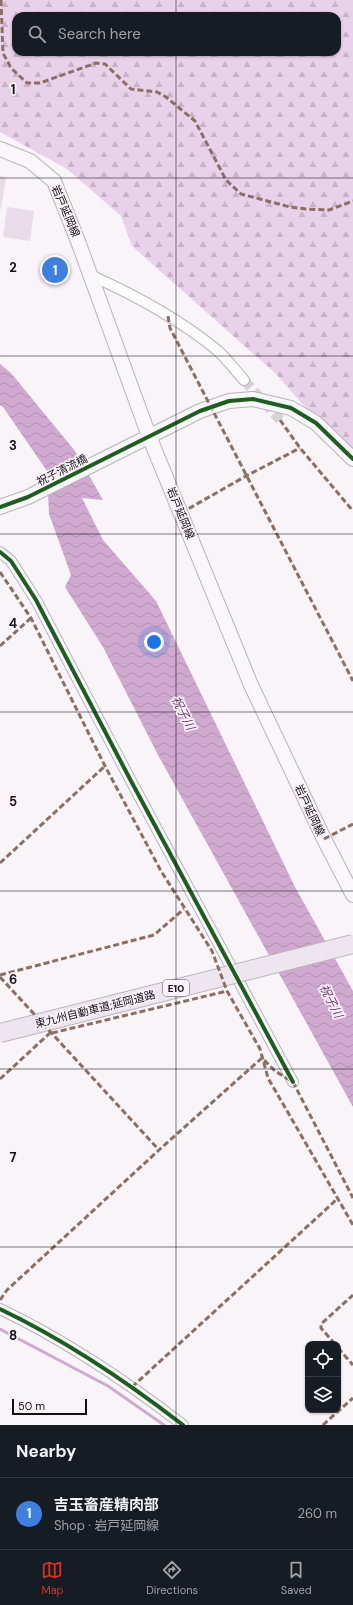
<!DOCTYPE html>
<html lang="en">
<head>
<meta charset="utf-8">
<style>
  :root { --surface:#171b24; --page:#242831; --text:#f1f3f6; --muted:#9ea1a6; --line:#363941; --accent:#d93025 }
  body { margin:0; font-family:"DM Sans","Noto Sans JP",sans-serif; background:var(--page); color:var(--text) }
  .controls { position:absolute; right:12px; bottom:12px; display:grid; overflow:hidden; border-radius:8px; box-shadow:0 1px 3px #0004 }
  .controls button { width:36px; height:36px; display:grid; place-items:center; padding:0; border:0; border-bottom:1px solid var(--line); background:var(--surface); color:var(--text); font:20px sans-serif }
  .scale { position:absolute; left:12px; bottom:10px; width:75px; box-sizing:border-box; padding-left:4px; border:2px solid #131013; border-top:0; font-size:11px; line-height:14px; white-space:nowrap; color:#131013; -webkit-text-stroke:3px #faf2fa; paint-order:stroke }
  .you { position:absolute; left:154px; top:642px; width:14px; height:14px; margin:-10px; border:3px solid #fff; border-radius:50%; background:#1a73e8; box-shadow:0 0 0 6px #1a73e833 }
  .badge { display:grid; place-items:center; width:26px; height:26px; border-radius:50%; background:var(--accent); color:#fff; font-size:13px; font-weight:700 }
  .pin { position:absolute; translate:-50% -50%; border:2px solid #fff; box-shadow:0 1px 4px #0006 }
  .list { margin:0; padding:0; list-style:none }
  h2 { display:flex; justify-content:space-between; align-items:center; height:52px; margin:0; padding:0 16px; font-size:17px }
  h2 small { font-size:13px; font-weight:400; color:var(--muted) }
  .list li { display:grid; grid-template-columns:26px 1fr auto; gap:12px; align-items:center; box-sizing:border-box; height:72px; padding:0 16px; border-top:1px solid var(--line) }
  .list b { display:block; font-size:15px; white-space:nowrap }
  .list p { margin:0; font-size:13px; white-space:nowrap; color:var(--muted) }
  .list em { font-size:13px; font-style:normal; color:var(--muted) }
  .icon { flex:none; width:22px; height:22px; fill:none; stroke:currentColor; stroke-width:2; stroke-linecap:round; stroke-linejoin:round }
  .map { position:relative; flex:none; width:353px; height:1425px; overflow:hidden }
  .search { position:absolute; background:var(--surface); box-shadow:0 1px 3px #0004; left:12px; right:12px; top:12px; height:44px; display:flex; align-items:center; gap:10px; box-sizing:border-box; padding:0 14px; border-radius:12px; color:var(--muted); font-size:15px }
  .sheet { height:124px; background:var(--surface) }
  nav { display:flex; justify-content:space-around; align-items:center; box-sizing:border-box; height:56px; border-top:1px solid var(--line); background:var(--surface); font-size:11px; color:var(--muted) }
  nav a { display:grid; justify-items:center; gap:2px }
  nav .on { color:var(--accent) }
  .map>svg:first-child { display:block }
</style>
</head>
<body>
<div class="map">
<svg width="353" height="1425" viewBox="0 0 353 1425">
  <defs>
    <pattern id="forest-firs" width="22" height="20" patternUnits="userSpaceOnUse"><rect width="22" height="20" fill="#e9d1e9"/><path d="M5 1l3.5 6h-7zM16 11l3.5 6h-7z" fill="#c7b2c7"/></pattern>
    <pattern id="water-waves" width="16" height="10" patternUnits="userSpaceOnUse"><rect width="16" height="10" fill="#cfa9cf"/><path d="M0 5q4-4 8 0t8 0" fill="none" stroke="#b190b1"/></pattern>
  </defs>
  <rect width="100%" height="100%" fill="#f8f4f8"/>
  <!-- forest -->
  <path fill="url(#forest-firs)" fill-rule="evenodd" d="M0,0H353V461L275,373L132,246L121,216L67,169L0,132ZM16,16H337V52H16Z"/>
  <!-- water -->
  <polygon fill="url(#water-waves)" points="0,364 11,373 75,451 103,500 82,498 103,540 156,601 295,887 353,991 353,1107 158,755 103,647 65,587 71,575 49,514 47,471 3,407 0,405"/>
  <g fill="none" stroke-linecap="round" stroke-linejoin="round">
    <!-- stream -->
    <polyline stroke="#cfa9cf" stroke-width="3" points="0,1329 108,1386 164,1425"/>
  </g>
  <!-- building -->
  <g fill="#e8dce8">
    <polygon points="0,176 6,177 1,209 0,209"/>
    <polygon points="7,207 34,211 30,241 3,237"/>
    <polygon points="46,259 69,264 65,282 42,277"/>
  </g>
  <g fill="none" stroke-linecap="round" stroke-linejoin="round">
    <!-- street-tunnel -->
    <polyline stroke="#d6d2d6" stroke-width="10" stroke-dasharray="10 5" stroke-linecap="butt" points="244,380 280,420"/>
    <defs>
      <g id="street">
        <path d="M90,275C135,295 179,319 217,350C227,359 235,370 244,380"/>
        <polyline points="0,552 11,561 36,600 131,781 293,1082"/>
        <path d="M0,1309C65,1340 126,1381 183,1425"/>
      </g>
      <g id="secondary">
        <polyline points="0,149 30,161 54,181 79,244 149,436 251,685 324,839 353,895"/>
        <polyline points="0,507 28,497 200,411 229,401 253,399 291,408 316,423 353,459"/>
      </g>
    </defs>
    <!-- street casing -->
    <use href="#street" stroke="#b7b4b7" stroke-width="12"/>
    <!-- secondary casing -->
    <use href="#secondary" stroke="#b7b4b7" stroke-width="16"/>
    <!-- street -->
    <use href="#street" stroke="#fefdfe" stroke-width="10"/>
    <!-- secondary -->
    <use href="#secondary" stroke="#f9f7fa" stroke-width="14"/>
    <defs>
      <polyline id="highway-bridge" points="0,1033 353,944"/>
    </defs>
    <!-- highway-bridge casing -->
    <use href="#highway-bridge" stroke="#bdb4bd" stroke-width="20" stroke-linecap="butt"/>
    <!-- highway-bridge -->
    <use href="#highway-bridge" stroke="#eee6ee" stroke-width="18"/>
    <!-- quiet -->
    <g stroke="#8d6e63" stroke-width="3" stroke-dasharray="6 3" stroke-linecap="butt">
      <polyline points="1,0 3,53 11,68 27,83 40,83 96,63 105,64 131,89 157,92 166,97 195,121 226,180 241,194 290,207 306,209 329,210 353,201"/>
      <polyline points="168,316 170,328 353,681"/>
      <polyline points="280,420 300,448 353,511"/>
      <polyline points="181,513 246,476 300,448"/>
      <polyline points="0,572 31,618 105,766 161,871 212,951 227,991 260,1049 268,1078 353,1225"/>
      <polyline points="0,646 31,618"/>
      <polyline points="324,839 353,824"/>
      <polyline points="0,863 105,766"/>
      <polyline points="0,975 154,935 184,909"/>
      <polyline points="0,977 159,1150"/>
      <polyline points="52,1033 227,991"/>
      <polyline points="0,1079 51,1032"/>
      <polyline points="0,1300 7,1290 159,1150 262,1058 275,1071 293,1082 353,1198"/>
      <polyline points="335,1344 321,1328 321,1324 353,1295"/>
      <polyline points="338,1348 353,1365"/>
      <polyline points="132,1387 334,1202 337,1197"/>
      <polyline points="323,1425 353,1398"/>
    </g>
    <defs>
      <g id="cycleway">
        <polyline points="0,507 28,497 200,411 229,401 253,399 291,408 316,423 353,459"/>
        <polyline points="0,552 11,561 36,600 131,781 293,1082"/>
        <path d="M0,1309C65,1340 126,1381 183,1425"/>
      </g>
    </defs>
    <!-- cycleway casing -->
    <use href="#cycleway" stroke="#faf2fa" stroke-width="6"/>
    <!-- cycleway -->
    <use href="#cycleway" stroke="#1b5e20" stroke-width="4"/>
  </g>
  <!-- grid -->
  <path fill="none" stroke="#131013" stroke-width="1" stroke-opacity="0.55" d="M176,0V16M176,52V1425M0,178H353M0,356H353M0,534H353M0,712H353M0,891H353M0,1069H353M0,1247H353"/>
  <g text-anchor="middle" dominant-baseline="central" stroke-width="3.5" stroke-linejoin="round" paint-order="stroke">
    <!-- shield labels -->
    <rect fill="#faf2fa" stroke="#585458" stroke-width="1" x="163" y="980" width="26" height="16" rx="3"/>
    <g font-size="10" font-weight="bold" fill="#131013">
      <text x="176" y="988">E10</text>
    </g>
    <!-- street labels -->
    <g font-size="11" fill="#131013" stroke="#faf2fa">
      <text transform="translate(66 211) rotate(67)">岩戸延岡線</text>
      <text transform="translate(62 470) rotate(-27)">祝子清流橋</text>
      <text transform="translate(181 513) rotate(68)">岩戸延岡線</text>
      <text transform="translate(310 810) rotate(65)">岩戸延岡線</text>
      <text transform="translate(95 1009) rotate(-14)">東九州自動車道;延岡道路</text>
    </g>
    <!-- water labels -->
    <g font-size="12" font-style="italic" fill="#723475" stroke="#faf2fa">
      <text transform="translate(183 713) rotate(63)">祝子川</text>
      <text transform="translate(331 1001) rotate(63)">祝子川</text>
    </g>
  </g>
  <g font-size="13" text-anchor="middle" font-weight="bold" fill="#131013" stroke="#faf2fa" stroke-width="3.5" stroke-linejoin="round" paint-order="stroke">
    <text x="13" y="94">1</text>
    <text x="13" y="272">2</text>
    <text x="13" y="450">3</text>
    <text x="13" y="628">4</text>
    <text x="13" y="806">5</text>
    <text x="13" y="984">6</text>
    <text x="13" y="1162">7</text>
    <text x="13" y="1340">8</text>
  </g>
</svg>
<div class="controls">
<button><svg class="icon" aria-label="locate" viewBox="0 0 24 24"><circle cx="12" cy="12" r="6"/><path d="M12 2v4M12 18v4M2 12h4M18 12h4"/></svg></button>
<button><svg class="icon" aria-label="layers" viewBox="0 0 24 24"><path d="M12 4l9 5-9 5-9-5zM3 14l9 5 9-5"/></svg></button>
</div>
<div class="scale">50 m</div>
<div class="you"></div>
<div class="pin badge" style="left:55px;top:270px;background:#3f7fe0">1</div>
<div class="search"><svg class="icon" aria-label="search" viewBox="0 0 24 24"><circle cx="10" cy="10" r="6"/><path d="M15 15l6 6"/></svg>Search here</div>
</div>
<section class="sheet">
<h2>Nearby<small></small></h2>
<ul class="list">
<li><span class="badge" style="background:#3f7fe0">1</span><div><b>吉玉畜産精肉部</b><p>Shop · 岩戸延岡線</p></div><em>260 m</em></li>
</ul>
</section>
<nav>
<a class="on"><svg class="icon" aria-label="map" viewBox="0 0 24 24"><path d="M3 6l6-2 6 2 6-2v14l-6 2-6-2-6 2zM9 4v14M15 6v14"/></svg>Map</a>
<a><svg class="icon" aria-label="directions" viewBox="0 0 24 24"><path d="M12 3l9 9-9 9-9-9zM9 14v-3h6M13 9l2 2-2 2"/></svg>Directions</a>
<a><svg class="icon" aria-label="saved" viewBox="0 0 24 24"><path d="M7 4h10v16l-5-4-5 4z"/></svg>Saved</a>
</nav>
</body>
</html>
